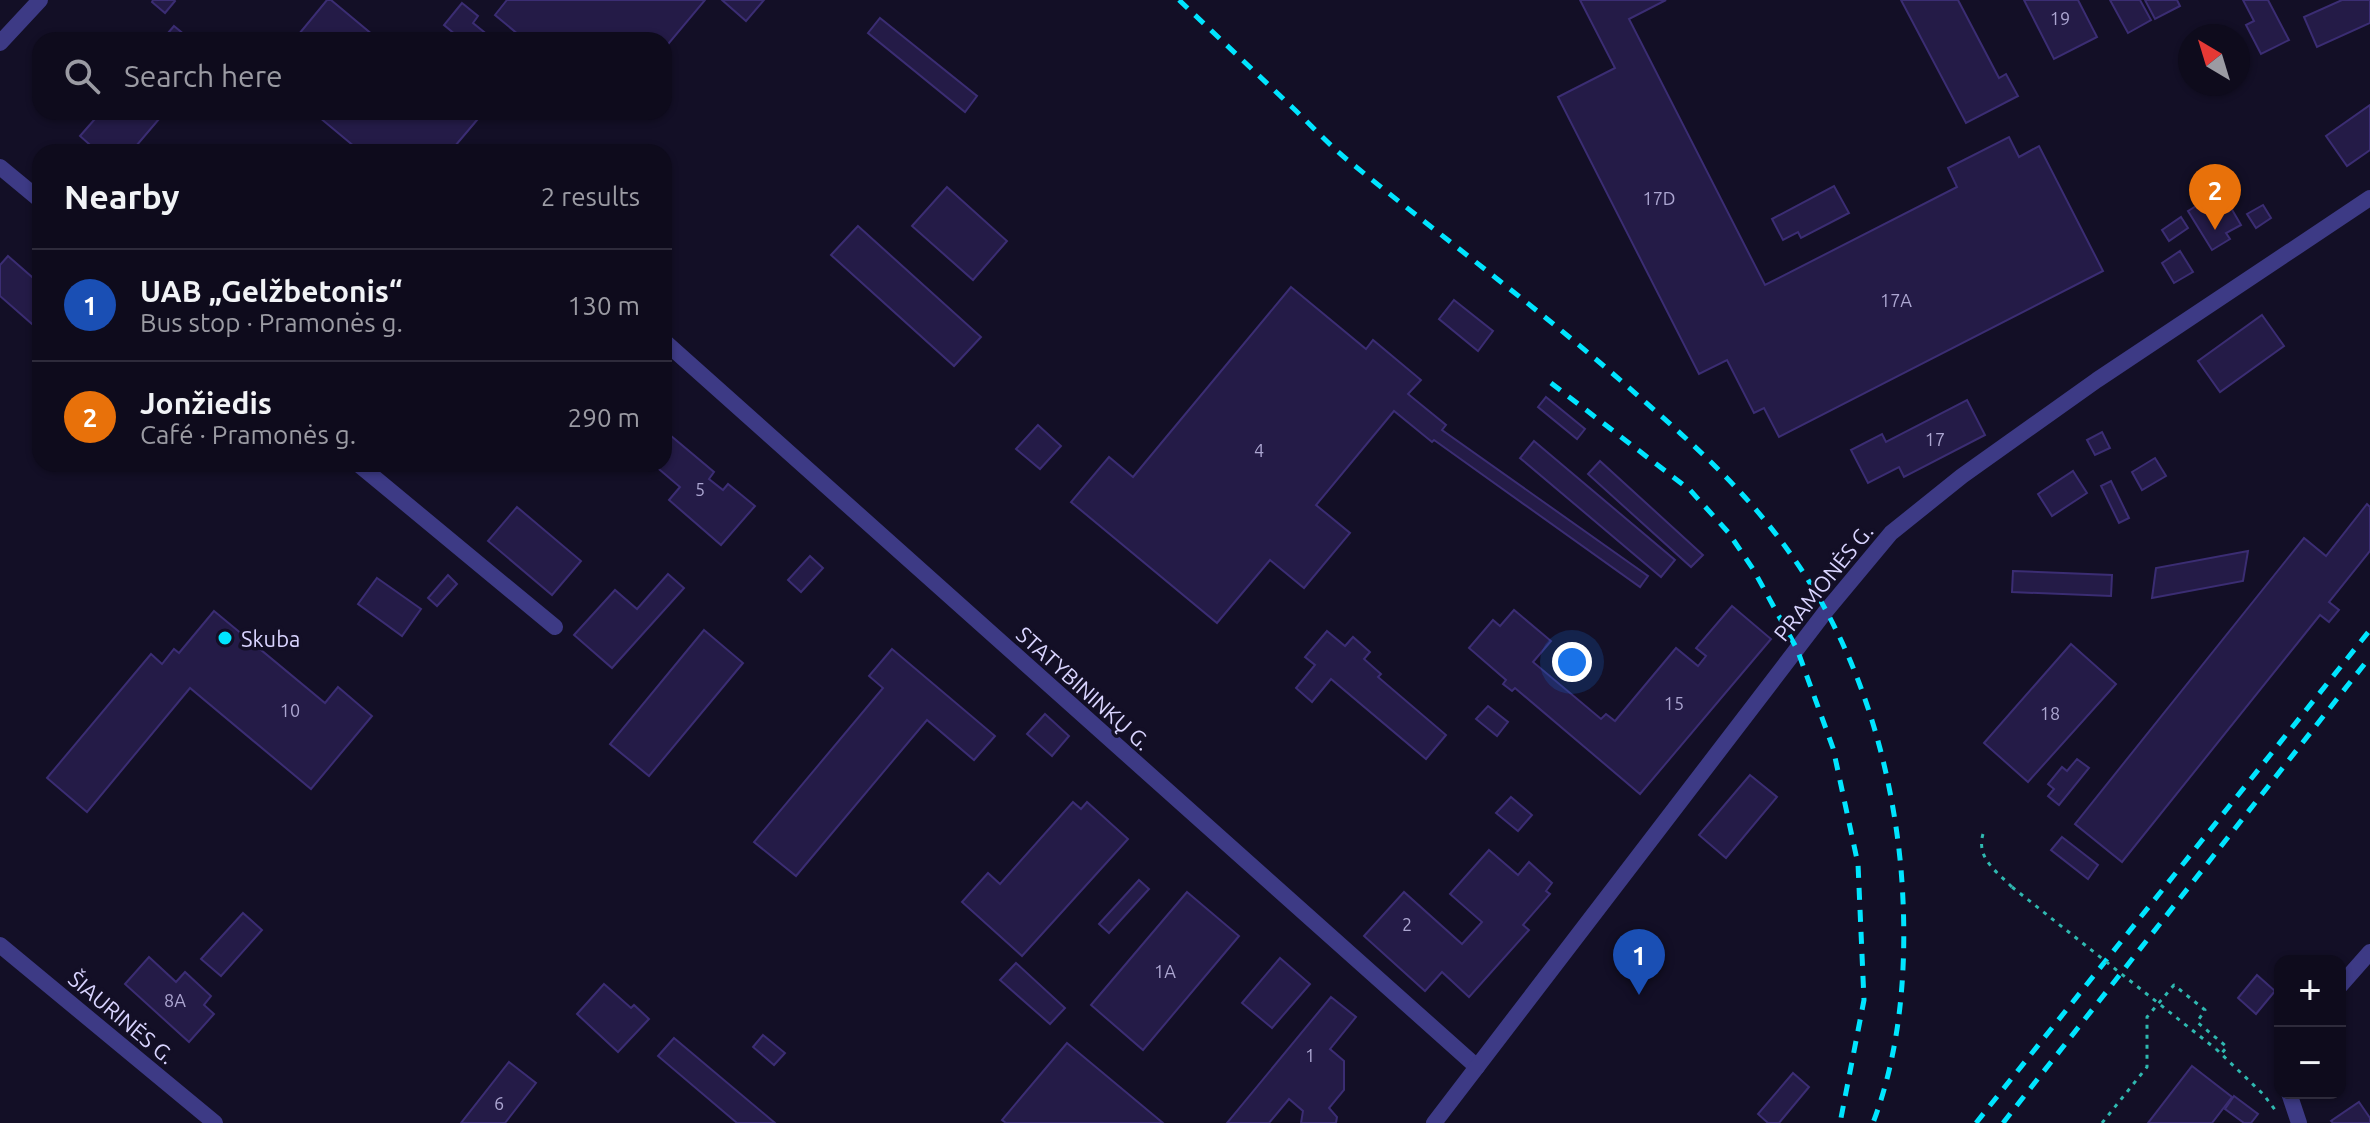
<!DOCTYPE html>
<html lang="en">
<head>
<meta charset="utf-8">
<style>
  :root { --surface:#0e0b1c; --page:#171425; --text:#f1f3f6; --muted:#9b9ba3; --line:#2e2b3b; --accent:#0f766e }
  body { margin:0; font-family:Ubuntu,sans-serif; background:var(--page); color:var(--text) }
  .controls { position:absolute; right:24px; bottom:24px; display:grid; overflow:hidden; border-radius:16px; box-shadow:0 2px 6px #0004 }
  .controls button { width:72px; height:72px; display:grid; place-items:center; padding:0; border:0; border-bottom:2px solid var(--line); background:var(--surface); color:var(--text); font:40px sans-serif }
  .compass { position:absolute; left:2178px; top:24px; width:72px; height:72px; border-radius:50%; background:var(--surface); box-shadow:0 2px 6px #0004; rotate:322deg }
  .you { position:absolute; left:1572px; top:662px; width:28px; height:28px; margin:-20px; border:6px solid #fff; border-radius:50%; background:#1a73e8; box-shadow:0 0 0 12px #1a73e833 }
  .badge { display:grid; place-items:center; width:52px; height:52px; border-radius:50%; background:var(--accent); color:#fff; font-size:26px; font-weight:700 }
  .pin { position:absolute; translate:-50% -66px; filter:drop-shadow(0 2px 4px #0008) }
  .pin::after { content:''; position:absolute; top:42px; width:28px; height:24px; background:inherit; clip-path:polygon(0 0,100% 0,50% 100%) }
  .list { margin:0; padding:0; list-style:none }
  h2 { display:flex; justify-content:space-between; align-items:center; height:104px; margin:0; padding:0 32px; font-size:34px }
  h2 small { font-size:26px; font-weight:400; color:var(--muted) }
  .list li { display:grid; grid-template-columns:52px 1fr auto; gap:24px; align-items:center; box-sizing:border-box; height:112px; padding:0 32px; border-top:2px solid var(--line) }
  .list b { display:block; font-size:30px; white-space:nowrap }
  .list p { margin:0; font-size:26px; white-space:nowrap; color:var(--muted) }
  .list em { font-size:26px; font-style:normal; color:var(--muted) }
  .icon { flex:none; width:44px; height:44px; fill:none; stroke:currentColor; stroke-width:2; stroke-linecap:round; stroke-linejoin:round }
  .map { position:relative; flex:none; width:2370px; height:1123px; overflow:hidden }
  .search { position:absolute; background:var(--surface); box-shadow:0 2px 6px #0004; left:32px; top:32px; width:640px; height:88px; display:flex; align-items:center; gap:20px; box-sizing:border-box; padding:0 28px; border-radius:24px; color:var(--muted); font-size:30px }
  .panel { position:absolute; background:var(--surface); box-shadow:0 2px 6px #0004; left:32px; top:144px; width:640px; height:328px; border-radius:24px }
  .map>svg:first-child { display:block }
</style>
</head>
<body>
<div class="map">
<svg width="2370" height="1123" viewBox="0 0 2370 1123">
  <rect width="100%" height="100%" fill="#130f26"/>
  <!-- building -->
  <g fill="#241b47" stroke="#3b2d73" stroke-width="2">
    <polygon points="153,0 174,0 175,1 165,13 152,2"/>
    <polygon points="327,0 331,0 379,40 294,40"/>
    <polygon points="507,0 705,0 664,49 664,40 525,40 495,15"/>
    <polygon points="722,0 764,0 746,21"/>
    <polygon points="1580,0 1666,0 1629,19 1765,285 1957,187 1948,168 2009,137 2019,157 2039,146 2103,271 1779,437 1764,408 1754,413 1727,360 1699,374 1558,97 1615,68"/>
    <polygon points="1901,0 1958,0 1999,78 2006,74 2018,96 1966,123"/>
    <polygon points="2024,0 2078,0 2097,37 2054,59"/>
    <polygon points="2110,0 2140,0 2151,20 2128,33"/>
    <polygon points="2145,0 2177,0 2180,6 2155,19"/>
    <polygon points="2243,0 2268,0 2289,40 2261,54 2246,25 2254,21"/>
    <polygon points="2342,0 2370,0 2370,23 2317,47 2304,17"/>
    <polygon points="462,3 478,16 473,23 494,40 462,40 444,25"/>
    <polygon points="880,18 977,96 965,112 868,33"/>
    <polygon points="174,26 191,40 162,40"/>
    <polygon points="2370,105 2370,150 2347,166 2326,136"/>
    <polygon points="101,112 165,112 131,152 98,152 80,136"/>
    <polygon points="313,112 468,112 477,120 450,152 361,152"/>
    <polygon points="1834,186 1849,213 1801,238 1798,232 1783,240 1772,219"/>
    <polygon points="947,187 1007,241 973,280 912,226"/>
    <polygon points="2206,200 2216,217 2231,208 2241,225 2226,233 2230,239 2212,250 2188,211"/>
    <polygon points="2263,205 2271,218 2256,228 2247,214"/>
    <polygon points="2181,217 2188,228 2169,241 2162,230"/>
    <polygon points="858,226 981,337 954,366 831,255"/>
    <polygon points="2180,251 2193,272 2174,283 2162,263"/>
    <polygon points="8,256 40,284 40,331 0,296 0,265"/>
    <polygon points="1291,287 1366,349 1373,340 1421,380 1408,394 1446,425 1442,430 1648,576 1640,587 1434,440 1432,442 1394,411 1316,505 1350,533 1304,588 1270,560 1217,623 1071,502 1109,457 1133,477"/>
    <polygon points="1454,300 1493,331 1478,351 1439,319"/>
    <polygon points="2262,315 2284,346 2220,392 2198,361"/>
    <polygon points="1546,397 1585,429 1577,439 1538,407"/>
    <polygon points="1967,400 1985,435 1904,477 1899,467 1868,483 1851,450 1882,434 1886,442"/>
    <polygon points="1038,425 1061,446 1040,469 1016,449"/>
    <polygon points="664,430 714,472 709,479 723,490 728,484 755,506 721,545 669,500 680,487 653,464 664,464"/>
    <polygon points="2102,432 2110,448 2095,455 2087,440"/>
    <polygon points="1534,441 1675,560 1661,577 1520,458"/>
    <polygon points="2155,458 2166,476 2142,490 2132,472"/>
    <polygon points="1600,461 1703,555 1691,567 1588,474"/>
    <polygon points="2073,471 2087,493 2052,516 2038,494"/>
    <polygon points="2111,481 2129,518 2119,523 2101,486"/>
    <polygon points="2367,504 2370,507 2370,551 2329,602 2339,610 2329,622 2320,615 2122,862 2075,824 2304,538 2326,556"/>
    <polygon points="517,507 581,561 552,595 488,541"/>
    <polygon points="2248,551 2243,581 2152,598 2156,568"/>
    <polygon points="810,556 823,568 801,592 788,580"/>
    <polygon points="2013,571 2112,575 2111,596 2012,592"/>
    <polygon points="668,574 684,588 612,668 574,635 615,590 637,609"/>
    <polygon points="448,575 457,584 437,606 428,598"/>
    <polygon points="377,578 421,609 402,636 358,604"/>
    <polygon points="1732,606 1771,639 1640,794 1515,688 1512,691 1503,684 1506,680 1469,648 1493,620 1500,626 1514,610 1551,641 1533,662 1601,719 1606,714 1615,721 1676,648 1698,666 1706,656 1696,648"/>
    <polygon points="214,611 325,703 338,687 372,716 311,789 190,688 87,812 47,778 151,654 162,664 174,649 179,653"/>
    <polygon points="704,630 743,663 649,776 610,744"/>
    <polygon points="1327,631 1345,646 1353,637 1370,652 1364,659 1381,674 1378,677 1446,735 1426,759 1331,679 1312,702 1296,688 1315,665 1305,657"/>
    <polygon points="2071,644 2116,684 2028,782 1984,743"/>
    <polygon points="892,649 995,736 974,760 927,720 796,876 754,842 883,688 869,676"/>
    <polygon points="1488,706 1508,722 1497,736 1476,719"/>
    <polygon points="1045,714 1069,736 1052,756 1027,734"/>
    <polygon points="2077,759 2089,768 2059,805 2048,796 2054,789 2048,784 2062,767 2067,771"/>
    <polygon points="1750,775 1777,797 1726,858 1699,835"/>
    <polygon points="1511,797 1532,815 1518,831 1496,813"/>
    <polygon points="1073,802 1081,809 1087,802 1128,839 1022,956 962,902 988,873 1000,884"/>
    <polygon points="2062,837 2098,865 2088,879 2051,850"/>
    <polygon points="1489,850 1518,875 1529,862 1552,883 1546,891 1550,894 1523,925 1529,930 1469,997 1442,972 1425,991 1364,936 1404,892 1462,944 1482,922 1450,894"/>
    <polygon points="1139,880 1149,889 1109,933 1099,924"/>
    <polygon points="1187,892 1239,936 1143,1050 1091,1005"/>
    <polygon points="243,913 262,930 221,976 201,959"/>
    <polygon points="149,957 176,982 185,972 211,996 204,1005 214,1014 189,1042 125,984"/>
    <polygon points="1280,958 1310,984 1272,1028 1242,1003"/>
    <polygon points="1016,963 1065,1008 1050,1024 1000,980"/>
    <polygon points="2257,975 2275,991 2256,1014 2238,998"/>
    <polygon points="604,984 631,1008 634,1005 649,1019 618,1052 577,1014"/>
    <polygon points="1331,997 1356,1017 1330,1049 1344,1061 1344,1090 1329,1108 1337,1117 1336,1123 1301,1123 1303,1111 1289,1099 1269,1123 1227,1123"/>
    <polygon points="763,1035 785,1053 774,1065 753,1047"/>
    <polygon points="674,1038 775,1123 737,1123 658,1056"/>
    <polygon points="1067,1043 1163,1123 1006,1123 1002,1120"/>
    <polygon points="509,1062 536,1083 505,1123 461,1123"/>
    <polygon points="2192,1066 2232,1097 2212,1123 2148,1123"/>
    <polygon points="1793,1073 1809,1087 1779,1123 1768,1123 1758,1114"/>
    <polygon points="2234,1096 2258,1114 2251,1123 2244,1123 2225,1109"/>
    <polygon points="2359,1102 2370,1118 2370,1123 2333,1123 2331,1121"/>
  </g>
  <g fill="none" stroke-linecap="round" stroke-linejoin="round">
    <!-- path -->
    <g stroke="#2fb8b0" stroke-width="3" stroke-dasharray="4 6" stroke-linecap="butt">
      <path d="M1983,834C1976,858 1996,871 2012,887"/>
      <polyline points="2216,1049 2263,1094 2276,1111"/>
      <polyline points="2102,1123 2147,1067 2147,1017 2174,985 2205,1010 2197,1022 2227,1047 2221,1054"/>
    </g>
    <!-- street -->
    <g stroke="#3d3a85" stroke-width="16">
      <polyline points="0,43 40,0"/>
      <polyline points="0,167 40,200"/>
      <polyline points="664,341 1477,1067"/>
      <polyline points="358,464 555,627"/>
      <polyline points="0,945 215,1123"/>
      <polyline points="2340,986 2370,952"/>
      <polyline points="2289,1093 2299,1123"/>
      <polyline points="1434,1123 1826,611 1891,533 1962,476 2097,380 2370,198"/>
    </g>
    <!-- rail -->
    <g stroke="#00e5ff" stroke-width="5" stroke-dasharray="12 10" stroke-linecap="butt">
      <path d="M1179,0C1217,36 1255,72 1293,108C1312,126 1330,146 1350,162C1448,242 1550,317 1644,401C1698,448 1751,497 1792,556C1857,647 1891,759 1901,869C1908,953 1903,1044 1873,1123"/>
      <polyline points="1551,383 1690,490 1728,532 1753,569 1797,649 1833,748 1858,864 1864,1000 1840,1123"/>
      <polyline points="1976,1123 2370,630"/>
      <polyline points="2003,1123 2370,657"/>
    </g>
    <!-- path-bridge -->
    <polyline stroke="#2fb8b0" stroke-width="3" stroke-dasharray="4 6" stroke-linecap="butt" points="2012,887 2216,1049"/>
  </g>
  <!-- markers -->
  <circle fill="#00e5ff" stroke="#130f26" stroke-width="3" cx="225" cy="638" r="8"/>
  <g text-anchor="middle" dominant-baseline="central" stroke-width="7" stroke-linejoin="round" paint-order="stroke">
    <!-- number labels -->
    <g font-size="18" fill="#aca6d1">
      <text x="2060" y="18">19</text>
      <text x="1659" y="198">17D</text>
      <text x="1896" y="300">17A</text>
      <text x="1935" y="439">17</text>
      <text x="1259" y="450">4</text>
      <text x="700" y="489">5</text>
      <text x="1674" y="703">15</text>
      <text x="290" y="710">10</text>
      <text x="2050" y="713">18</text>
      <text x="1407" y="924">2</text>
      <text x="1165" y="971">1A</text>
      <text x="175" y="1000">8A</text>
      <text x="1310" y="1055">1</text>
      <text x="499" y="1103">6</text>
    </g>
    <!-- street labels -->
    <g font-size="22" fill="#d9d4ff" stroke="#130f26">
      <text transform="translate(1823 582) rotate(-51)">PRAMONĖS G.</text>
      <text transform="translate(1084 688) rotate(42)">STATYBININKŲ G.</text>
      <text transform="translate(122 1017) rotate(40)">ŠIAURINĖS G.</text>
    </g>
    <!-- poi labels -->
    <g font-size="22" fill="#d9d4ff" stroke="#130f26" text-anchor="start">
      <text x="241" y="638">Skuba</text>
    </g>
  </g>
</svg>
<div class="controls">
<button>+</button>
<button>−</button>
</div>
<svg class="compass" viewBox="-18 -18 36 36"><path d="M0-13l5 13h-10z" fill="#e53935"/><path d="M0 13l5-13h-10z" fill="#9b9ba3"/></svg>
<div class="you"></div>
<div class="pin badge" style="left:1639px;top:995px;background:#1a4fb4">1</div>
<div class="pin badge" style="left:2215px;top:230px;background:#e8710a">2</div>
<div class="search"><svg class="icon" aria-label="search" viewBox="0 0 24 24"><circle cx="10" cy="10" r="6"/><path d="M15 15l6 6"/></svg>Search here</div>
<section class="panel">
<h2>Nearby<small>2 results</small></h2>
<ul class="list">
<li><span class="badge" style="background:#1a4fb4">1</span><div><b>UAB „Gelžbetonis“</b><p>Bus stop · Pramonės g.</p></div><em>130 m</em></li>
<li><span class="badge" style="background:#e8710a">2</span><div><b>Jonžiedis</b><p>Café · Pramonės g.</p></div><em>290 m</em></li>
</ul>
</section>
</div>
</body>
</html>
